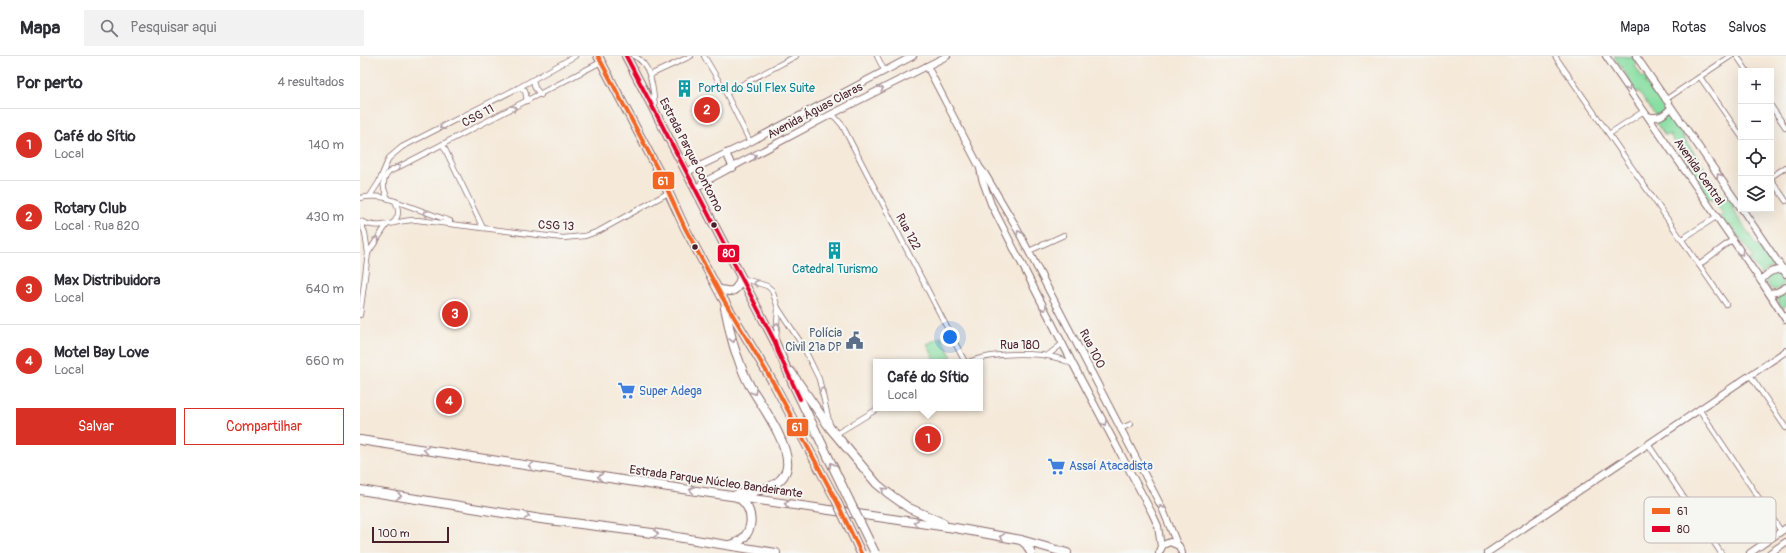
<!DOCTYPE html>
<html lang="pt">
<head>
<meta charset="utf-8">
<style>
  :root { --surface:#fff; --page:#f2f2f3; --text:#2b2b33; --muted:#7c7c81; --line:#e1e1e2; --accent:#d93025 }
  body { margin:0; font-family:Pangolin,sans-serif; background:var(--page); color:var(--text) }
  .controls { position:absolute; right:12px; top:12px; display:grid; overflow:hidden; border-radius:0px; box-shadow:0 4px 16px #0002 }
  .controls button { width:36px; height:36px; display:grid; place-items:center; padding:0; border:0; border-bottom:1px solid var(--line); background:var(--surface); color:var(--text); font:20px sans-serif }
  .scale { position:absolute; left:12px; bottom:10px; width:77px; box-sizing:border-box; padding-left:4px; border:2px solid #4a1f2b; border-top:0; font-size:11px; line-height:14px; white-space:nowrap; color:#4a1f2b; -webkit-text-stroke:3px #f6f6f2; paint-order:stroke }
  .you { position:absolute; left:590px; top:281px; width:14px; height:14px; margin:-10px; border:3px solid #fff; border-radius:50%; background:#1a73e8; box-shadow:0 0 0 6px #1a73e833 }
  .badge { display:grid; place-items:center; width:26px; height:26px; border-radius:50%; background:var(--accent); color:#fff; font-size:13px; font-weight:700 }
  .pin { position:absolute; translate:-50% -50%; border:2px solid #fff; box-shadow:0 1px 4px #0006 }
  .popup { position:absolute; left:513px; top:303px; width:110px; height:52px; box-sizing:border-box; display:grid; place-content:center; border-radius:0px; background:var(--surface); filter:drop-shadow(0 1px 3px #0005); font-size:13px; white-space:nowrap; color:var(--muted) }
  .popup b { font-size:15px; color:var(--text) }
  .popup::after { content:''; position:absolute; left:50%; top:100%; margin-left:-8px; border:8px solid transparent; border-top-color:var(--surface) }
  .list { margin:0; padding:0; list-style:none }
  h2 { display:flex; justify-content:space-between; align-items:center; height:52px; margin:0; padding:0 16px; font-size:17px }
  h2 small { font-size:13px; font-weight:400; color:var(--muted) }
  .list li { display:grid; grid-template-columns:26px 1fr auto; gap:12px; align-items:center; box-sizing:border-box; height:72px; padding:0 16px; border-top:1px solid var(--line) }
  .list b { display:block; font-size:15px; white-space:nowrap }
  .list p { margin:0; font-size:13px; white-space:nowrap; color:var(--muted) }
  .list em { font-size:13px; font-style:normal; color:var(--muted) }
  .actions { display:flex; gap:8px; padding:12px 16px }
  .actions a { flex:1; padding:9px 0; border:1px solid var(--accent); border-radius:0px; text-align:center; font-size:14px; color:var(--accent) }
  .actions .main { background:var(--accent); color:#fff }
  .icon { flex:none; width:22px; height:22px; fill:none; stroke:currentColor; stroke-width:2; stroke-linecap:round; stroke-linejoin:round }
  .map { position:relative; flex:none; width:1426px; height:497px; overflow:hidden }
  header { display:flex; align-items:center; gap:24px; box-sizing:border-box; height:56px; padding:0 20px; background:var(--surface); border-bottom:1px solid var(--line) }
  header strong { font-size:19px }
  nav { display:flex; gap:22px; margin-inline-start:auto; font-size:14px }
  .search { width:280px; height:36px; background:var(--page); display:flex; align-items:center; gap:10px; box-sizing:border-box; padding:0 14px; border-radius:0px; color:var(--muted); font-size:15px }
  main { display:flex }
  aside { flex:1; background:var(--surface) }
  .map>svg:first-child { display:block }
</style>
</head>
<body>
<header>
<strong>Mapa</strong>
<div class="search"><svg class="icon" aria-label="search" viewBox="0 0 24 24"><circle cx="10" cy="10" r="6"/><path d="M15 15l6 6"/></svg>Pesquisar aqui</div>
<nav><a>Mapa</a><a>Rotas</a><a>Salvos</a></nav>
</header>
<main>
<aside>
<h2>Por perto<small>4 resultados</small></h2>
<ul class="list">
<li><span class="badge">1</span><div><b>Café do Sítio</b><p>Local</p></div><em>140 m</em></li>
<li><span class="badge">2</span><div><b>Rotary Club</b><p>Local · Rua 820</p></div><em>430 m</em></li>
<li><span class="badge">3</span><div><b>Max Distribuidora</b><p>Local</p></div><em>640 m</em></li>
<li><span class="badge">4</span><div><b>Motel Bay Love</b><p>Local</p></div><em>660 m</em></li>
</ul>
<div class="actions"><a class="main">Salvar</a><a>Compartilhar</a></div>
</aside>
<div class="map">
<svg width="1426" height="497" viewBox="0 0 1426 497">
  <rect width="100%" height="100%" fill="#f6f6f2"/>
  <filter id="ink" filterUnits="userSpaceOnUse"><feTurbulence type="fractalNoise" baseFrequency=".025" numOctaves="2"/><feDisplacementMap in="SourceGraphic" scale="8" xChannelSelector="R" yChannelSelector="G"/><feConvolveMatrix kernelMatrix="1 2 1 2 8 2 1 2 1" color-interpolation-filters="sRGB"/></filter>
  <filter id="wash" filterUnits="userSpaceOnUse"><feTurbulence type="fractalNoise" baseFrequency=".012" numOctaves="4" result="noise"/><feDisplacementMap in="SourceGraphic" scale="16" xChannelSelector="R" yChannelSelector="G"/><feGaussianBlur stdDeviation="0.9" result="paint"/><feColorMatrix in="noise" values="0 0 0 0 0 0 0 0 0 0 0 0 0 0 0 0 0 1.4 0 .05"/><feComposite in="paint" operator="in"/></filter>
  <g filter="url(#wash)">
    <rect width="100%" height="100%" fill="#f5e9d9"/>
    <!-- green -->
    <g fill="#87dea2" stroke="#687e66">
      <polygon points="1254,0 1273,1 1278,8 1274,8 1282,21 1287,22 1290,26 1285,26 1294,39 1299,39 1307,51 1302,58 1295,59 1278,35 1273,36 1268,27 1271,26"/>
      <polygon points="1310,55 1315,63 1312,64 1364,141 1370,143 1376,152 1371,151 1397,190 1401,189 1417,210 1407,213 1402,220 1390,203 1394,202 1371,170 1366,170 1360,160 1364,159 1353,144 1348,144 1339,130 1343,130 1310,79 1304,79 1295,65 1304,63"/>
      <polygon points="1417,216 1422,221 1423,229 1417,234 1409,232 1406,224 1409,220"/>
      <polygon points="1426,235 1426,250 1422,253 1415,240"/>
      <polygon points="581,281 592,301 582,306 576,306 567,288"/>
    </g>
  </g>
  <g filter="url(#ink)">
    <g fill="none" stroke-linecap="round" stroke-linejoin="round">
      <defs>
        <g id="street">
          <path d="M274,0C292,8 293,34 295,51"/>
          <polyline points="344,0 366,37 390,86"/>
          <polyline points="517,0 524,14"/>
          <polyline points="1195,0 1366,248"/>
          <polyline points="1377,0 1387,15"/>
          <polyline points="290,19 331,0"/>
          <polyline points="1340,21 1381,80"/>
          <polyline points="173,24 175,32 181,39"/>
          <polyline points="158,32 165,34 167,45"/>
          <polyline points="366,37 436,0"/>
          <polyline points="1305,44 1371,0"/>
          <polyline points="1411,50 1426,72"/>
          <polyline points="470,59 475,61 482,69 605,306"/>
          <polyline points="1249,78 1284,55"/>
          <polyline points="83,89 123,172"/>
          <polyline points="1411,121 1426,111"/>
          <polyline points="1411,123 1426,145"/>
          <polyline points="10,140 19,126 29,102 42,91 158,32 215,0"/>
          <path d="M0,142C13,139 23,140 35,145C39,153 40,160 33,167"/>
          <path d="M28,142C23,133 21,125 29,116L241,6"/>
          <polyline points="35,145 90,165"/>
          <path d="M0,165C22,176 35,163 57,164L203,182L225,180L239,175L308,137"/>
          <polyline points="1322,183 1356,161"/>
          <polyline points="669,195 704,179"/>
          <polyline points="8,197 26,170"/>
          <polyline points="1339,209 1372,184"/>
          <polyline points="382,222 407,230 412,234 418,252 443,290 459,323 470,369"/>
          <polyline points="0,259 8,197 5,177 0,165"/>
          <polyline points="416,285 418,252"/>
          <polyline points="688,299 702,288"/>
          <path d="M609,306C634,296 688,294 712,308"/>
          <polyline points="1390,319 1426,372"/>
          <polyline points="1339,353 1421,475"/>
          <polyline points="760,373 771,368"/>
          <polyline points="476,378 519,352"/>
          <polyline points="1288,388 1361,497"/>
        </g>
        <g id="secondary">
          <polyline points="1246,0 1401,225 1426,264"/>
          <polyline points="1276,0 1381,152"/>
          <polyline points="567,10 620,112 625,118 654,167 803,454 817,488"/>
          <path d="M1288,60C1298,63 1303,60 1311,52"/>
          <polyline points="366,97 373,112"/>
          <polyline points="620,112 622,123 631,148 713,308 792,457 798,470 801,491"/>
          <polyline points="327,116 390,86 553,0"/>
          <polyline points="335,133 346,125 470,59 587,0"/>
          <polyline points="1382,153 1426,218"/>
          <path d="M1401,225C1408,215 1414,214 1425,213"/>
          <polyline points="1409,237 1417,236 1426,231"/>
          <polyline points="799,497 803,489 810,486 819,490 822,497"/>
          <polyline points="1127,497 1426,295"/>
          <polyline points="1390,497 1426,472"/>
          <polyline points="1410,497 1426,486"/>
        </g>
        <g id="highway">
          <polyline points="238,0 299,116 325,172 362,241 414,328 476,444"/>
          <polyline points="266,0 415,286 433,328 489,444"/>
          <path d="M358,233C372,237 376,237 381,222"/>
          <path d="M365,252C369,268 371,286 378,302C381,311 385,321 390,330C401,348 434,394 426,415C419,434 393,435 376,439"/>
          <polyline points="431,316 470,372 517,428 528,437 549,452 583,467"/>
          <polyline points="0,384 295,429 595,472 661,484 707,497"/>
          <polyline points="0,434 181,463 292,477 416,497"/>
          <polyline points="661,484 667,489 671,497"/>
          <path d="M370,489C394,484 398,453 377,441"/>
        </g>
      </defs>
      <!-- street casing -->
      <use href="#street" stroke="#866668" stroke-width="6"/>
      <!-- secondary casing -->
      <use href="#secondary" stroke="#866668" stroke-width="8"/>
      <!-- highway casing -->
      <use href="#highway" stroke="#866668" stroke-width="10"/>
      <!-- street -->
      <use href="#street" stroke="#fff" stroke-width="4.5"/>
      <!-- secondary -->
      <use href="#secondary" stroke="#fff" stroke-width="6"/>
      <!-- highway -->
      <use href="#highway" stroke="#fff" stroke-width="8"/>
      <defs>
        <g id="highway-bridge">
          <polyline points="476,444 501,497"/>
          <polyline points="489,444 515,497"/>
        </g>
      </defs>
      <!-- highway-bridge casing -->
      <use href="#highway-bridge" stroke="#866668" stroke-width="10" stroke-linecap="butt"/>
      <!-- highway-bridge -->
      <use href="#highway-bridge" stroke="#fff" stroke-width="8"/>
      <defs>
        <polyline id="bus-1" points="238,0 299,116 325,172 362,241 414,328 476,444 501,497"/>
        <polyline id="bus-2" points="266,0 415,286 418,296 440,343"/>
      </defs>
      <!-- bus-1 casing -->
      <use href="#bus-1" stroke="#f6f6f2" stroke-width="7"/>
      <!-- bus-2 casing -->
      <use href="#bus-2" stroke="#f6f6f2" stroke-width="7"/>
      <!-- bus-1 -->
      <use href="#bus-1" stroke="#f26522" stroke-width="4"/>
      <!-- bus-2 -->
      <use href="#bus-2" stroke="#e4002b" stroke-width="4"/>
    </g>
    <!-- one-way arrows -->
    <defs><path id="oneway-chevron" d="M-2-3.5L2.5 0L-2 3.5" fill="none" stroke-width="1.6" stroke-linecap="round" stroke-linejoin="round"/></defs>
    <g stroke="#ae9aa0">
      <use href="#oneway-chevron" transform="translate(1268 32) rotate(56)"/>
      <use href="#oneway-chevron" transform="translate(521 33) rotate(-27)"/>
      <use href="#oneway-chevron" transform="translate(154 52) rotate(-28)"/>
      <use href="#oneway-chevron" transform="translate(82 71) rotate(153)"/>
      <use href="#oneway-chevron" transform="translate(394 100) rotate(-29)"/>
      <use href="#oneway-chevron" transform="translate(38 111) rotate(-27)"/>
      <use href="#oneway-chevron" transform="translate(1359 120) rotate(-125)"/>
      <use href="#oneway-chevron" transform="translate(66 157) rotate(-159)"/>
      <use href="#oneway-chevron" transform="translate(659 177) rotate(-117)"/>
      <use href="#oneway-chevron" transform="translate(17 183) rotate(-55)"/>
      <use href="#oneway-chevron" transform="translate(1381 197) rotate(55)"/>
      <use href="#oneway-chevron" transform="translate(396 227) rotate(-163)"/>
      <use href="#oneway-chevron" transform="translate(684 252) rotate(63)"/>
      <use href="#oneway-chevron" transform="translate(417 269) rotate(-85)"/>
      <use href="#oneway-chevron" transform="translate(373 284) rotate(76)"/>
      <use href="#oneway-chevron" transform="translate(462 334) rotate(-106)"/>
      <use href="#oneway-chevron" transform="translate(394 336) rotate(60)"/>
      <use href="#oneway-chevron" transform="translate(744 367) rotate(62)"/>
      <use href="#oneway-chevron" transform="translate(66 394) rotate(-171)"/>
      <use href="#oneway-chevron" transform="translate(472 409) rotate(-116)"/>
      <use href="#oneway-chevron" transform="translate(171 410) rotate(-171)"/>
      <use href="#oneway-chevron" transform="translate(240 421) rotate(-172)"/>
      <use href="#oneway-chevron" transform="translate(332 434) rotate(-172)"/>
      <use href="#oneway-chevron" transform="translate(524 434) rotate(-138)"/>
      <use href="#oneway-chevron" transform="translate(39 440) rotate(9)"/>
      <use href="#oneway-chevron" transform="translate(427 448) rotate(-172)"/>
      <use href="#oneway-chevron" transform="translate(801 452) rotate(-116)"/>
      <use href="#oneway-chevron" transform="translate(167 460) rotate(9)"/>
      <use href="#oneway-chevron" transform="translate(556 467) rotate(-172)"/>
      <use href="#oneway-chevron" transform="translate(296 478) rotate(9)"/>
      <use href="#oneway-chevron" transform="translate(642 481) rotate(-170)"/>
    </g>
  </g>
  <!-- icons -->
  <defs>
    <symbol id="building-bare" viewBox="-9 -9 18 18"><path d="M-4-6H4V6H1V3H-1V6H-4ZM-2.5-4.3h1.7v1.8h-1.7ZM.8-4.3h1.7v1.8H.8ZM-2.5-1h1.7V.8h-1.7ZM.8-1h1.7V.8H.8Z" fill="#0f9aa8" stroke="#f6f6f2" stroke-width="2.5" paint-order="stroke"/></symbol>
    <symbol id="civic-bare" viewBox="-9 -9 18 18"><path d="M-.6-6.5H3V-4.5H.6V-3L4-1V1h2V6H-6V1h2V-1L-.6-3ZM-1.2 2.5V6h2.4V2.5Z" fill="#5c6f8a" stroke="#f6f6f2" stroke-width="2.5" paint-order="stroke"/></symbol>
    <symbol id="supermarket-bare" viewBox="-9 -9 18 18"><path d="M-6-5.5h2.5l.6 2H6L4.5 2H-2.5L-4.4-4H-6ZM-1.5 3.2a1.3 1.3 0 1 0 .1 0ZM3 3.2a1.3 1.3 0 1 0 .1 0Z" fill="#3f7fe0" stroke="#f6f6f2" stroke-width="2.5" paint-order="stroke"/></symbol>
  </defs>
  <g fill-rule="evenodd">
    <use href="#building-bare" x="312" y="20" width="25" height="25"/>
    <use href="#building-bare" x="462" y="182" width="25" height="25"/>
    <use href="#civic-bare" x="482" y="272" width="25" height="25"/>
    <use href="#supermarket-bare" x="254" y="322" width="25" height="25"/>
    <use href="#supermarket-bare" x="684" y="398" width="25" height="25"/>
  </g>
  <!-- markers -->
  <g fill="#4a1f2b" stroke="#f6f6f2" stroke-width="1.5">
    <circle cx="354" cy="169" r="3.5"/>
    <circle cx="335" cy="191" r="3.5"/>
  </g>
  <g text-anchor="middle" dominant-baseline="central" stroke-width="4" stroke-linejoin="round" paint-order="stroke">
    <!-- culture labels -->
    <g font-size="12" fill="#0d838f" stroke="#f6f6f2" text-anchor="start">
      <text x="338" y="32">Portal do Sul Flex Suite</text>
      <text x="475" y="213" text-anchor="middle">Catedral Turismo</text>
    </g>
    <!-- street labels -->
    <g font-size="12" fill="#4a1f2b" stroke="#f6f6f2">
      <text transform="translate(455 55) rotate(-28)">Avenida Águas Claras</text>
      <text transform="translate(118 60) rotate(-28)">CSG 11</text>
      <text transform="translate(331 99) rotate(63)">Estrada Parque Contorno</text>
      <text transform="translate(1339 116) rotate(55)">Avenida Central</text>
      <text transform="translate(196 170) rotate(3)">CSG 13</text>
      <text transform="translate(548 176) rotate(62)">Rua 122</text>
      <text x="660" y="289">Rua 180</text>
      <text transform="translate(732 293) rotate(63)">Rua 100</text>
      <text transform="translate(356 426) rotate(8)">Estrada Parque Núcleo Bandeirante</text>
    </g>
    <!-- service labels -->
    <g font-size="12" fill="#4e5e75" stroke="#f6f6f2" text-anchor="end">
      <text x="482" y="277">Polícia<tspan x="482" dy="14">Civil 21a DP</tspan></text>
    </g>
    <!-- shop labels -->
    <g font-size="12" fill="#366cbe" stroke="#f6f6f2" text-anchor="start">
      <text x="279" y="335">Super Adega</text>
      <text x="709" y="410">Assaí Atacadista</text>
    </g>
  </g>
  <!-- legend -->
  <rect x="1284" y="441" width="132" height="46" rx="6" fill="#f6f6f2" stroke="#c2b6b6" stroke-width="1"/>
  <rect x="1292" y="452" width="18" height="6" fill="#f26522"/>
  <rect x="1292" y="470" width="18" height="6" fill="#e4002b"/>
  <g font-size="11" fill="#4a1f2b">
    <text x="1317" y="459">61</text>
    <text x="1317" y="477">80</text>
  </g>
  <g stroke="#f6f6f2" stroke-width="1.5">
    <rect x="292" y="115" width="23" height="19" rx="4" fill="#f26522"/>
    <rect x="357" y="188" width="23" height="19" rx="4" fill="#e4002b"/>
    <rect x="426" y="362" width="23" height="19" rx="4" fill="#f26522"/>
  </g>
  <g font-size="11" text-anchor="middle" font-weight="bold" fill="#fff">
    <text x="303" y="129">61</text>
    <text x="369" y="201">80</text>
    <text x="437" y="375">61</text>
  </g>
</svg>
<div class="controls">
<button>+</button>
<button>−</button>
<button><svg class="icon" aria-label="locate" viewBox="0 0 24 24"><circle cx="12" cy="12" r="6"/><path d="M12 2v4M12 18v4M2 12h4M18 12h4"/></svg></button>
<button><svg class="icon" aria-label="layers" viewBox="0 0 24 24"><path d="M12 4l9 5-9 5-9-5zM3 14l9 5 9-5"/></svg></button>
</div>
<div class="scale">100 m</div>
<div class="you"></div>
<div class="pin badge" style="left:568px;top:383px">1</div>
<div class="popup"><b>Café do Sítio</b>Local</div>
<div class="pin badge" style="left:347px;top:54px">2</div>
<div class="pin badge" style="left:95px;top:258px">3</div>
<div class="pin badge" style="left:89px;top:345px">4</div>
</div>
</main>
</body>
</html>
